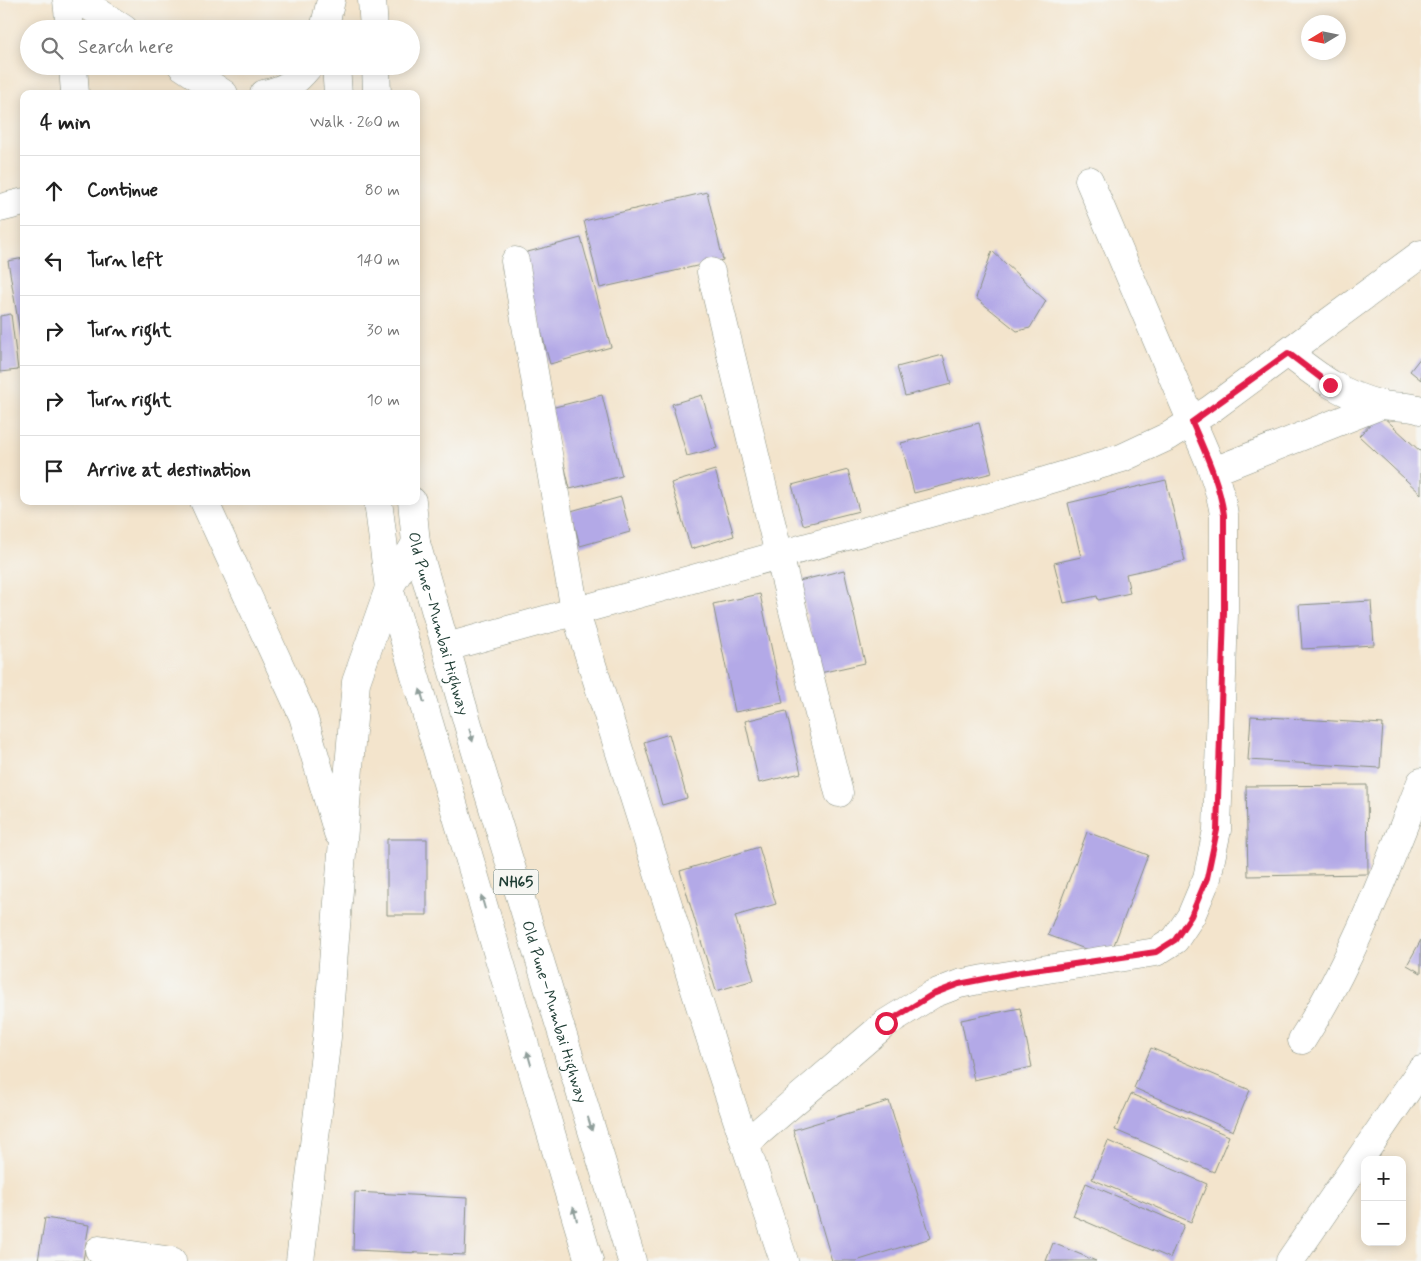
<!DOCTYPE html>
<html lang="en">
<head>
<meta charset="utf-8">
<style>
  :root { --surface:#fff; --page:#f2f2f2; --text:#222; --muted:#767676; --line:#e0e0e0 }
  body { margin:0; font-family:Mynerve,sans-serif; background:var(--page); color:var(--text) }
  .controls { position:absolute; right:15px; bottom:15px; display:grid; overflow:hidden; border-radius:10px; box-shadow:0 2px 12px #0003 }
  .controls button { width:45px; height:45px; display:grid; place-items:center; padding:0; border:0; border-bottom:1px solid var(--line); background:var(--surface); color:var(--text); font:25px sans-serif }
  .compass { position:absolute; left:1301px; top:15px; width:45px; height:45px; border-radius:50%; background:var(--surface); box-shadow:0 2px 12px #0003; rotate:260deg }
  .stop { position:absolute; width:15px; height:15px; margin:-11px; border:4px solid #e11d48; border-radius:50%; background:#fff }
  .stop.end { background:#e11d48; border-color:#fff; box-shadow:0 1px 5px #0008 }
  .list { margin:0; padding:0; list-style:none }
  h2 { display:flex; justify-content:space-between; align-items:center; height:65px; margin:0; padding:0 20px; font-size:21px }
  h2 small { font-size:16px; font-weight:400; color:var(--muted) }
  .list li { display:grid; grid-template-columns:32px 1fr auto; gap:15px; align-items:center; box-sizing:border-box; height:70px; padding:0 20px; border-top:1px solid var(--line) }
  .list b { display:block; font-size:19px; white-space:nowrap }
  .list em { font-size:16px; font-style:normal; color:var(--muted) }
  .icon { flex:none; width:28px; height:28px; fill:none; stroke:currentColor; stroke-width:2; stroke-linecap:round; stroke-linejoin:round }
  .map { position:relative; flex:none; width:1421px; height:1261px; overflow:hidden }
  .search { position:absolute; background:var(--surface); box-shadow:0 2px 12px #0003; left:20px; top:20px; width:400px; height:55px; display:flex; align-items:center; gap:12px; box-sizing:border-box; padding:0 18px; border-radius:28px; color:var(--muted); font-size:19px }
  .panel { position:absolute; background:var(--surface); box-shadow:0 2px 12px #0003; left:20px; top:90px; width:400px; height:415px; border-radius:10px }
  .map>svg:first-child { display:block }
  .building { fill:#b3a9e7 }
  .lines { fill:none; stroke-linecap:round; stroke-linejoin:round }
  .minor-casing { stroke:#899080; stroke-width:29 }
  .major-casing { stroke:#899080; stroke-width:29 }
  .highway-casing { stroke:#899080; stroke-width:29 }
  .minor { stroke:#fff; stroke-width:28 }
  .major { stroke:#fff; stroke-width:28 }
  .highway { stroke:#fff; stroke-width:28 }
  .oneway { fill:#8f9e9a }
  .route { stroke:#e11d48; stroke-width:6 }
  .labels { text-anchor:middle; stroke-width:4.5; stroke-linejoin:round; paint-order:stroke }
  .shield { fill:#f6f6f2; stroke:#60746d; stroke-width:1 }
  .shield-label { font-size:15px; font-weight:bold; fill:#1f3d34 }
  .street-label { font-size:16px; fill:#1f3d34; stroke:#f6f6f2 }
</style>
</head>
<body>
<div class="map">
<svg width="1421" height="1261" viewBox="0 0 1421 1261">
  <rect width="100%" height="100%" fill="#f6f6f2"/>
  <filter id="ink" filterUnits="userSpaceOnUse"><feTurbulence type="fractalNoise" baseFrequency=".02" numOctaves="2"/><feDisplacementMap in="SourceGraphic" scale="10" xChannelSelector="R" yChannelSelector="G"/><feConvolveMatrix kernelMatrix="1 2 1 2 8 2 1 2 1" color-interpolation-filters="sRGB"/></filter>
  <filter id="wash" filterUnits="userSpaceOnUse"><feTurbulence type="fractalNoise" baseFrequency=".0096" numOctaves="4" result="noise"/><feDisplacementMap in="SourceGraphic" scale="20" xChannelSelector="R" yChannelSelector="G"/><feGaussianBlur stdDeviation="1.12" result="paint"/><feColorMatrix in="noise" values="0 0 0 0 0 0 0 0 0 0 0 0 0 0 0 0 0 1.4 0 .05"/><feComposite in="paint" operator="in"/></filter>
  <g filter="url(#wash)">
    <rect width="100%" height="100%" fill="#f3e4cc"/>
    <g id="blocks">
      <!-- building -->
      <path class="building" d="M707,192l16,68 -123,28 -16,-67z
        M581,238l30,109 -61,17 -30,-110z
        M992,251l54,50 -16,27 -13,3 -41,-33z
        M24,258v93h-1l-15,-90z
        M11,314l7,56 -18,2v-56z
        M943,355l8,29 -46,12 -8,-29z
        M1421,357v23l-11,-9z
        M602,395l20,81 -52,13 -19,-81z
        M702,395l15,53 -30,8 -15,-52z
        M1380,414l41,38v42l-62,-58z
        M979,423l13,50 -78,20 -13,-50z
        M715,470l19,66 -43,13 -20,-66z
        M848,470l11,41 -56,14 -11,-40z
        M1166,480l19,81 -59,13 4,19 -32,7 -1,-4 -33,7 -10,-40 27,-6 -13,-54z
        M621,497l9,35 -50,14 -9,-35z
        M844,570l21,93 -45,10 -21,-92z
        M760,594l23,109 -48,9 -22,-108z
        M1371,601l3,44 -72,4 -3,-44z
        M786,711l15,62 -42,10 -14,-62z
        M1251,716l132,8 -3,44 -132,-8z
        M669,734l18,64 -25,7 -18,-63z
        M1367,785l1,89 -120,2 -2,-90z
        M1087,832l61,23 -39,103 -61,-23z
        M387,839h40v76h-40z
        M759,847l17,57 -41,12 19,64 -38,11 -36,-120z
        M1421,940v33l-14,-8z
        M1020,1008l12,59 -58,13 -13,-60z
        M1151,1048l99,42 -17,41 -99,-43z
        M1131,1094l98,42 -15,36 -99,-42z
        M889,1101l42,137 -75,23h-24l-39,-131z
        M1108,1141l99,43 -16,38 -99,-43z
        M1086,1183l98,42 -14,33 -97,-42z
        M355,1192l112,6 -2,57 -112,-5z
        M45,1218l44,7 -6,36h-45z
        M1053,1243l43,18h-50z"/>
    </g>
  </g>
  <g filter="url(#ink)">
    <use href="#blocks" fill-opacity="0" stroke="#899080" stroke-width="1"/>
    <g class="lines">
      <defs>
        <path id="minor" d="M67,0l3,29
          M73,66l2,28
          M0,208l24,-6
          M515,261l60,350 141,445 68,205
          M711,272l68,283 60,238
          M1288,353c31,24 52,41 91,51 14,4 28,1 42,6
          M1214,471l167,-66
          M204,501l99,215 35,117
          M447,647l588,-163 87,-26 47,-22 42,-27 210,-155
          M1302,1040c51,-80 84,-170 119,-258
          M745,1144l141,-121 47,-29 26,-10 25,-5 172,-27 19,-12 16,-24 16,-38 10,-48 7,-217v-98c-6,-43 -28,-81 -44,-121 -31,-72 -61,-143 -91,-214
          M99,1250l73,11
          M300,1261l27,-224 29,-355 33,-94 27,-45
          M1290,1261l131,-191"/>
        <path id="major" d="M80,0l44,29
          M182,66l42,28"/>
        <g id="highway">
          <path d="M372,0l2,29"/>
          <path d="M324,29l7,-29"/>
          <path d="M336,66l2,28"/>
          <path d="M376,66l1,28"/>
          <path d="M264,94c22,-5 31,-11 45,-28"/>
          <path d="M378,501l11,87 200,673"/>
          <path id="s1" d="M412,501l4,42 59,206 157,512"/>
        </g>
      </defs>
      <!-- minor casing -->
      <use href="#minor" class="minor-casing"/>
      <!-- major casing -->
      <use href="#major" class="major-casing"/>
      <!-- highway casing -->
      <use href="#highway" class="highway-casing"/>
      <!-- minor -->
      <use href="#minor" class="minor"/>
      <!-- major -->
      <use href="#major" class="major"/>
      <!-- highway -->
      <use href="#highway" class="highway"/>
    </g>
    <!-- one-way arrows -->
    <defs><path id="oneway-solid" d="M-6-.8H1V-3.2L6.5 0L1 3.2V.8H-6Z" transform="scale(1.25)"/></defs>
    <g class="oneway">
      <use href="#oneway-solid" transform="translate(422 696) rotate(-107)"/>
      <use href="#oneway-solid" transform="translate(471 735) rotate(75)"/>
      <use href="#oneway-solid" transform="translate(483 902) rotate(-106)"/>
      <use href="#oneway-solid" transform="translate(529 1058) rotate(-106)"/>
      <use href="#oneway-solid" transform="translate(590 1124) rotate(73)"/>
      <use href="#oneway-solid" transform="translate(575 1214) rotate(-106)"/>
    </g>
  </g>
  <g class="lines" filter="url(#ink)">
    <!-- route -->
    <path class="route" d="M886,1023l47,-29 26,-10 61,-12 136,-20 19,-12 16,-24 16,-38 10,-48 7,-217v-98c-5,-34 -19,-63 -32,-93l96,-69 42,32"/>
  </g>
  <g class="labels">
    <!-- shield labels -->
    <rect class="shield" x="493.5" y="869.5" width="45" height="25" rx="4"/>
    <g class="shield-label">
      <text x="516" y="887">NH65</text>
    </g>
    <!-- street labels -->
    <g class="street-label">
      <text dy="6" stroke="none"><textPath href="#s1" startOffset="126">Old Pune–Mumbai Highway</textPath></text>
      <text dy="6" stroke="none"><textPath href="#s1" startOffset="531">Old Pune–Mumbai Highway</textPath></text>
    </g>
  </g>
</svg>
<div class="controls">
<button>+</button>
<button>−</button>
</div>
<svg class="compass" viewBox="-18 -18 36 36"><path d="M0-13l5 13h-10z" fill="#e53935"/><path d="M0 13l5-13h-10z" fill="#767676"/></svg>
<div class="stop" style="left:886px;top:1023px"></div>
<div class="stop end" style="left:1330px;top:385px"></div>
<div class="search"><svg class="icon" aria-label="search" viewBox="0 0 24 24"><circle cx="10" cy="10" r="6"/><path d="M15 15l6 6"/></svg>Search here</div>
<section class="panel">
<h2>4 min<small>Walk · 260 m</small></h2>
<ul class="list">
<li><svg class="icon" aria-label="ahead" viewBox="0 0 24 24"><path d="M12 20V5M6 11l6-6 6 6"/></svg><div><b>Continue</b></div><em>80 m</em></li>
<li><svg class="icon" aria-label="left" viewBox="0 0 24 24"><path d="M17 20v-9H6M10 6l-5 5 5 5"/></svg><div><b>Turn left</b></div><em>140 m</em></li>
<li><svg class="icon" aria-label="right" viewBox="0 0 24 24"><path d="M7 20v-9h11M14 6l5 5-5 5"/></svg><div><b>Turn right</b></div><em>30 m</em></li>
<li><svg class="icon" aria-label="right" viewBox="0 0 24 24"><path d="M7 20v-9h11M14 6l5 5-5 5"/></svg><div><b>Turn right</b></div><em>10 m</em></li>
<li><svg class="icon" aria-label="arrive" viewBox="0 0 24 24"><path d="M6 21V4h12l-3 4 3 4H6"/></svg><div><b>Arrive at destination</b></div></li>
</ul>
</section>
</div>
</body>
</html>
